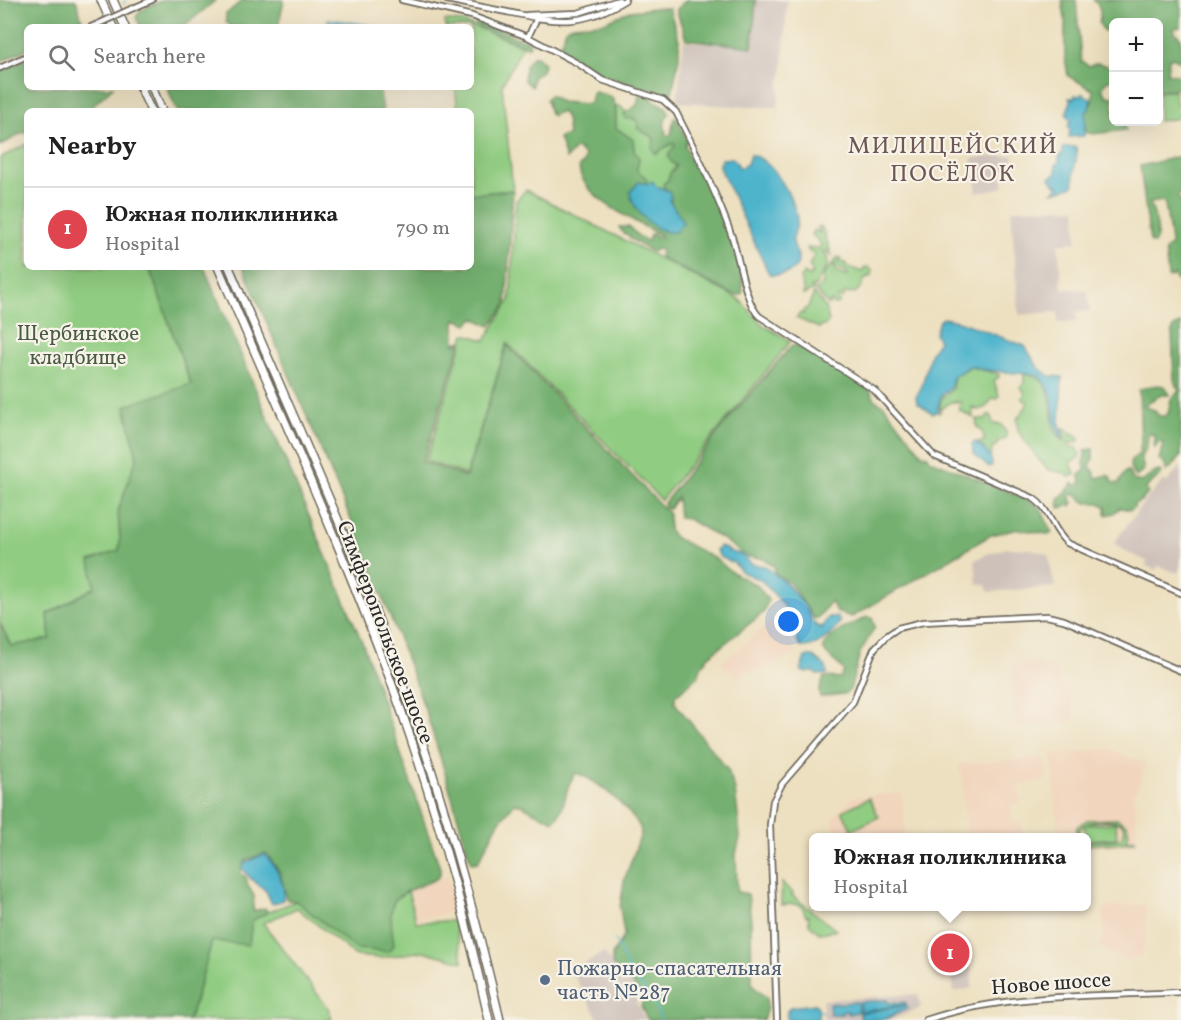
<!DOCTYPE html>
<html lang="en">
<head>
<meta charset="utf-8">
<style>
  :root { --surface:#fff; --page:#f2f2f2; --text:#222; --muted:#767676; --line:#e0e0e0; --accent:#0b8043 }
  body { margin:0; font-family:Vollkorn,serif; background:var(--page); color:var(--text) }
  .controls { position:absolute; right:18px; top:18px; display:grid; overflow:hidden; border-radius:9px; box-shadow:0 6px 24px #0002 }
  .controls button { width:54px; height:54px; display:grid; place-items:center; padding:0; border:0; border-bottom:2px solid var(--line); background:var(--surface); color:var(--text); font:30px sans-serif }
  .you { position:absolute; left:789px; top:622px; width:21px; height:21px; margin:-15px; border:4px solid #fff; border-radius:50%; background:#1a73e8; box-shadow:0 0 0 9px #1a73e833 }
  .badge { display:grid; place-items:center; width:39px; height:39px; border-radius:50%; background:var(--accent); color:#fff; font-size:20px; font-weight:700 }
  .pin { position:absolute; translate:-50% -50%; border:3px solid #fff; box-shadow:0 2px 6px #0006 }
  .popup { position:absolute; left:809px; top:833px; width:282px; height:78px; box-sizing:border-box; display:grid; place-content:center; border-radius:9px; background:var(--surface); filter:drop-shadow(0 2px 4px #0005); font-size:20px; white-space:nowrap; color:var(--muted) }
  .popup b { font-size:22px; color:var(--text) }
  .popup::after { content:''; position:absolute; left:50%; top:100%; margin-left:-12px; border:12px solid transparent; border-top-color:var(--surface) }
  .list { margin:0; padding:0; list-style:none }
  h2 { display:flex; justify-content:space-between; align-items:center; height:78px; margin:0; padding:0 24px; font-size:26px }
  h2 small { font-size:20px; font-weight:400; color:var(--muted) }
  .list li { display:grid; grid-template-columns:39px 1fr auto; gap:18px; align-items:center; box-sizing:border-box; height:84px; padding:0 24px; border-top:2px solid var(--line) }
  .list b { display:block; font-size:22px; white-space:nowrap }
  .list p { margin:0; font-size:20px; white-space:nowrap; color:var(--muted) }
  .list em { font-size:20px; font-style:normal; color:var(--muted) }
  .icon { flex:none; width:33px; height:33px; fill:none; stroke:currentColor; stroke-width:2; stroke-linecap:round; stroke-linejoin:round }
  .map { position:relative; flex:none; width:1181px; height:1020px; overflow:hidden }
  .search { position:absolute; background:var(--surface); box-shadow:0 6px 24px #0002; left:24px; top:24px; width:450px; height:66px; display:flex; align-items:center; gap:15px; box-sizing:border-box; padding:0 21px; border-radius:9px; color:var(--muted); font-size:22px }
  .panel { position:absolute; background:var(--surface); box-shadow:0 6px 24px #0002; left:24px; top:108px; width:450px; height:162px; border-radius:9px }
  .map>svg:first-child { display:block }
  .built { fill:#f1d5bd }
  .industrial { fill:#cec1ba }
  .green { fill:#90cc81; stroke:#5e7c56; stroke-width:1.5 }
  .forest { fill:#74b06f; stroke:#506e4d; stroke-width:1.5 }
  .water { fill:#4eb4cc; stroke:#3c707c; stroke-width:1.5 }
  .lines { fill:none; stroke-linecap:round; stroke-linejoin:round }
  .stream { stroke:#4eb4cc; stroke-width:1.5 }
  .tertiary-casing { stroke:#6f6a5f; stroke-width:8 }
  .motorway-casing { stroke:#6f6a5f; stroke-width:10 }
  .tertiary { stroke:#fff; stroke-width:4.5 }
  .motorway { stroke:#fff; stroke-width:7 }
  .tertiary-bridge-casing { stroke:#6f6a5f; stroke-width:8; stroke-linecap:butt }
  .tertiary-bridge { stroke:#fff; stroke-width:4.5 }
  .service-dot { fill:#5c6f8a; stroke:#f7f3e8; stroke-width:2 }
  .labels { text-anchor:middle; stroke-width:4.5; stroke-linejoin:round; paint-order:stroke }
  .park-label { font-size:21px; fill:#495b45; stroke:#f7f3e8 }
  .street-label { font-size:21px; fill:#2b2b2b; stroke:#f7f3e8 }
  .service-label { font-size:21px; fill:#4e5e75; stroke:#f7f3e8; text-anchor:start }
  .quarter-label { font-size:24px; letter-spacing:1.5px; fill:#6e5855; stroke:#f7f3e8 }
</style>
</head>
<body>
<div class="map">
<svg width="1181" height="1020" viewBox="0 0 1181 1020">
  <rect width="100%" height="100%" fill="#f7f3e8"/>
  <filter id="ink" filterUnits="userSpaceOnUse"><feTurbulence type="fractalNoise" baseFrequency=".0167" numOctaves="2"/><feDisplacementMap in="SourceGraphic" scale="12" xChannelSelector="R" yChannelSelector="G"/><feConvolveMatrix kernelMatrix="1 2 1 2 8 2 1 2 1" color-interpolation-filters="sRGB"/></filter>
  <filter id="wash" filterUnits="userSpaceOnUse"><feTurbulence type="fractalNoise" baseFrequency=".008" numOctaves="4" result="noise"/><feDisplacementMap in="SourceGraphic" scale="24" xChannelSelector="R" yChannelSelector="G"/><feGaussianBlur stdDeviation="1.35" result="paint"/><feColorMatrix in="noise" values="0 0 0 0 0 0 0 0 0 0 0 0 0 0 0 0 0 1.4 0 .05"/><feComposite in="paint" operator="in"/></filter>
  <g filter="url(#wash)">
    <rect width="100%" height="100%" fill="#ede0c0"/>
    <!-- built -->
    <path class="built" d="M775,618l14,17 7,19 -53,20 -5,5 -17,-16z
      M1039,663l19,8 1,14 13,6 2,31 -58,5 -4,-62z
      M1111,749l36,15 -13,32 4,49 -51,3 -1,-10 -28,-1 -6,-84z
      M1045,758l2,23 -27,3 1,19 -10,1 1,18h10l1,15h-57l-4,-62 -3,-3 -1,-8z
      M902,793l4,44h-71l-2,-19 20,-21z
      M447,876l10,31 -3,5 -37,8 -8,-28z
      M1145,904l2,34h-2v8l-6,12 -17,1 -24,-12 6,-12 -2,-28z
      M966,937l2,31 -18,1 1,11h-13l-4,-4 -2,-36z"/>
    <!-- industrial -->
    <path class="industrial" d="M756,0h31l-4,66 -1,11 -2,1 -2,29h-28l-73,-5 7,-61 68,6z
      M1014,155l-2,14 -10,1 2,17 -27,6 -5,-35z
      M1076,208l1,34 -19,2 4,45 25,1 3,21 -14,1 1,10 -19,1v-11l-39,3 -8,-106z
      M1181,466v98l-3,9 -20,-7 -2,4 -10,-4 1,-5 -19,-8 -14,-10 30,-41 19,-21 4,1z
      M1007,548l24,1 17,5 7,33 -67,5 -2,-7 -9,-1 -2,-24 12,-6z
      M604,952l19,30 5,-2 12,19 -4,3 10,18h-47l-28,-49z
      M970,968l2,2v18l-19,4 -1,-23z
      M918,994l3,11 -2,4 -28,11h-67l-2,-20z"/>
    <!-- green -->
    <path class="green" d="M445,21l18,1 60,24 -21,39 11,105 -42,4v-83h-13l-3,-24h16v-60h-25z
      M1174,90l5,28 -20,3v-29z
      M616,105l5,2 4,4 -1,3 14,8 5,9 11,7 3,16 5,-5 11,-6 2,2c-2,18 7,25 -11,39l1,5 -17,-5c-2,-7 -10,-9 -12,-16l3,-7 -5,-11 -1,-10 -17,-12z
      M27,144v123h122l42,118 -65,22 11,50 -19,54 2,30 -1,9 -24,37 -47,27 2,25 -39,7 -11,-23v-465z
      M526,190l213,109 24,26 26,15 1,2 -129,158 -154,-157 -41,132 -40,-14 39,-127 20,6 25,-40 6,-99z
      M818,227h4l10,29 -6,-5h-4l1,3 4,2 1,8 -13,23h-4l3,3 -11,5v-7l-3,-10 4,-5 5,3 4,-3 -4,-8 6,-11 -5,-1 -3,-5h12l2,-3 -2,-4 -7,-6 2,-5 6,3z
      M838,257l3,1 -3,4 8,1v3l16,6 2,-4 4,-1 4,4v6l-4,-1 -1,3 -2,-1 -3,8 -7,7 -4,-1 -1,2 -5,-1 -2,5 -5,-1 1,7 -6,1 -1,-4 -4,4 -12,-14 7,-7c-2,-9 4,-14 10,-20l3,7 8,5 4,-1 -1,-3 -11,-5 -3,-4z
      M814,293c8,8 14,18 15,29l-5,4h-3l-2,2 -23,-10 4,-5 4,1 -1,-3 5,-4z
      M970,367l29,7v3l-5,4 5,15 -2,3 -4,-1 -8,10 -8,2 -5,-3 1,11 -14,-8 2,-8h-10l-10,7 -2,5 2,-15 11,-10 2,-13z
      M1024,374c4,1 11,2 14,4 22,13 5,55 27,63l-3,-13 17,9 -1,5 -9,1v3l8,2 3,5 -1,5 -8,4 4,13 -6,2 -5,-4 -15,-3 -10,-10 -21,-29 -1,-12 9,-12 2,-5 -6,-3 3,-6 -4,-6 3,-4z
      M988,415h3l2,9h8l5,8v7l-8,2 -1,4 -4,2 -3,11 -9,-13 -4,-3 8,-1 -3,-10 -5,-4 -1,-8h10z
      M869,798l10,19 -27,13 -10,-19z
      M1117,819l10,6 2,8 -3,7 9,-1v3l-48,3v-3l34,-3 4,-9 -3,-6c-10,-5 -36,-4 -43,6l1,7h-4l1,-10 10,-7z
      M1116,823l1,15 -30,2 -3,-15z
      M782,883l11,10 -1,2 44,35 -2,1 -15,2 -10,-9v-8h-3l-4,-10 -7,-2 -14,1z
      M408,891l8,31 38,-1 9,41 -40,-11 -42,7 -25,-2 -59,-48 -34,15 66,86 3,11h-144l4,-9 20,-70 56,-29 28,-11 60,48 38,-4c-3,-23 -12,-42 14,-54z"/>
    <!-- forest -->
    <path class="forest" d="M0,0h76l6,20 -11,7h-44v22l-27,13z
      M163,0h53l-33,27h-42l-5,-10 4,-6z
      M243,0h41l-6,27h-46l-6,-5v-8z
      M686,0h70l-4,47 -66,-8 -10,-30z
      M1062,0h14l5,61 8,5 9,-3 15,4v12l-6,2 -5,8 5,7 6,1 1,25h11l1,8 -34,4 -7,-2v-22c8,-5 8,-11 8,-20l-25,-14 -3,-19v-39z
      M1093,0h88v27l-7,1 1,4 6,6v24l-8,-5 -4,2 -2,14 14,3v12l-22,3 -1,-69h-44l-1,10 -9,-1 -5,-8c2,-10 2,-17 -6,-23z
      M654,8h15l10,32v18l-7,35 -4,1 -64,-18 -41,-25 -2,-7 3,-10 3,-7 5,-2 30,-2 28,-12z
      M476,22h6l38,17 7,1 3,5 -3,2 -51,-22z
      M533,56h4l7,8 -2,7 -9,6 -1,10 -8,-7 1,-14z
      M27,59v28h86l-26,24h-60v22h-5l-22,13v-74z
      M167,87h212l4,24h-206z
      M595,92c5,2 10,2 14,4 9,4 6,24 7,32l17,12 1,10 5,8 -2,12 9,8 2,6 -9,-2 -9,10 10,21 12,11 29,-6c-6,-9 -12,-15 -12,-27l-4,-2 -2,-5 5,-4 2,-7 7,-7 -5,-3 -4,-7 7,-11 -2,-2 -11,6 -5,5 -3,-1 -2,-6 2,-9 -17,-10 1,-6 -5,-4 -7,1 -2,-5 13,-9 2,-10 9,2 19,11 2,6c-4,3 -6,13 -3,17l-1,3 3,2 3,-1 3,-17h3l10,22 -2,6c6,10 2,18 14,22 11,23 50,106 43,127h-9l-70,-36 -3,-2 1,-7 -3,-1 -6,3 -23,-14v-3l-6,-2 -4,-6h10l9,9 9,5 2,-1v-4l2,-2 9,4 1,-2c-24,-15 -81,-38 -82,-70l5,-3 1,-7 -7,-7h-3l-9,10 -7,-21 9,-3 -2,-17 -4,-6h-3l-6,4 -3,-2 -4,-15 4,-4 11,7 25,2 4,-1 2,-10z
      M1181,156v35l-3,7 3,3v81l-5,-2 -1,-5 -6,3 -1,-2 -3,-26 6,-5v-3l-6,-38 -2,-3 -13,2c4,13 12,28 4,41l-4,-2 -10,-76z
      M513,190l-7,115 -16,21 -16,-8 -6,6 -13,-5v25l6,-3 -38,121 43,15 41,-132 162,169v16l5,7 42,22 14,12 28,15 10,14 -4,12 -56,45 -7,10 -2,8 -24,21v7l53,67 7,20 4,35 1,13 -4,16 1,38 11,2 3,28 1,61 3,5 12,10v10l-4,12h-115l-7,-14 2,-6c-5,-7 -9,-17 -16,-22 -6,-5 -10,-8 -15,-14v-9l12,-20 -4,-28 4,-26 17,-47 -1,-7c-13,-20 -42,-47 -64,-54 -13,14 -8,36 -23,48 -7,-5 -13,-6 -19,-9 -7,-4 -11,-7 -19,-9l-16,19 -21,40 -7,1c-17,-57 -32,-117 -53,-173 -52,-143 -116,-283 -175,-423h228v-73z
      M149,267h55l159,377 77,224v7l-4,4c-46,20 -49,14 -42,66l-6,7 -32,-3 -60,-48 -9,-1 -7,-27 -14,-20 -20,7 -6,13 6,4 2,9 6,10 -1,15 12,-3 3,4 -16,9 -3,24 -37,-4 -20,70 -4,9h-188v-397l11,23 39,-7 -2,-25 47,-27 -5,-26 29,-11 1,-10 -2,-29 19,-54 -12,-51 66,-22z
      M1181,323v133l-9,11 -6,4 -1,-7 -6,-4 4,-17 -4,-1 -4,6 -1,-3 1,-8 -4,-4 -3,3 -1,11 -6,10 3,13 -8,7c-5,-4 -7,-11 -5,-17l8,-6 2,-11 -2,-53c5,-3 18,-6 24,-4 3,1 4,6 6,9h-8l-16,9 1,3 8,3 5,6h6l3,-2 3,-15 8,-8 -5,-12 -2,-48 2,-4z
      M792,345l6,1 72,44 6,11 8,4 38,49 5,1 4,5 95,39 14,8 12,26 -5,1 -29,-5 -27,6 -139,82 -16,-5 -5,-11 -12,16 -5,2 -23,-35 -16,-11 -1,-7 -13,-8 -14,-1 -23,-17 -36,-21 -9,-1 -2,-21 -8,12 -3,-1 -2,-5 59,-77z
      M1093,449v9l-3,9 4,4 2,7 12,-3 4,4v3l6,2 7,-12 3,-1 5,9 9,2 13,-10 6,-1 -1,4 -14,13 2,5c-4,6 -8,9 -14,11v3l-3,3 -11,-2 -6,5 -8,2v-8l-6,-4h-14l-12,-9 -4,2 3,7 -3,3 -3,-2 -2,3 -6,1c-3,-13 9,-14 13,-25l6,3 3,-5 -2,-6 7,-6 -2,-3 1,-16z
      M867,617l5,1 3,9 -15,26 -10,37 -5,4 -25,3 -1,-6 5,-14 16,1 4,-7c-6,-10 -15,-10 -21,-23 6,-16 30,-23 44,-31z"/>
    <!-- water -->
    <path class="water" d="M328,19l43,6 1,2h-45z
      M1082,93l9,6 -2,11 -3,2 -2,24 -15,1 1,-7 -2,-3 3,-8 -5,-5 5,-13 -2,-3h5l1,-3 6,1z
      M1066,147h10c3,13 -5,24 -2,37l-3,3 -18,5 6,-6 -5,-2 -4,-6 6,-5v-9l3,-1v-7l4,-3v-5z
      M750,155c20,0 49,49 47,68 0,6 -4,11 -4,18 0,6 5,11 5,17 1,15 -17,18 -28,17l-3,-5 -48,-104 3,-7 11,-1 7,10 7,-4z
      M652,181l4,5 13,5 2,6 -2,3c5,9 11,14 14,23l-8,9c-20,2 -42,-21 -45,-40l9,-10 9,2z
      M944,318l17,4 64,24 13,21 11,9 13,1 -2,47 3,17c-11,-15 -8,-29 -12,-46 -2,-7 -9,-14 -13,-20l-53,-5 -15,-4 -16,10 -4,12 -9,8 -4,16 -5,1 -15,-11 -1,-5 6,-11 9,-34 8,-11 -4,-8 4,-12z
      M974,442c9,4 19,15 18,24l-4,1 -15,-14 -1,-9z
      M720,546l11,6 9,2 12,10 13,2 23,19 18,23 7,15 8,5 8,-11h8l3,5c-8,13 -23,26 -39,25l-4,-7 1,-11 -15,-25 -10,-11 -12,-13 -19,-8 -8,-9 -14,-6 -4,-7z
      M809,656h4l13,11 1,7 -10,1 -3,-3h-11l-2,-2 4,-13z
      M264,854c11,11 23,30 19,46l-11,4 -6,-13 -15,-12 -9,-11 3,-5z
      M887,1000l1,3 17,-1 1,2 -46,8v-10z
      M858,1002v10l-10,2v-3l-6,1v2h-12l-1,-10z
      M815,1004l3,3v13h-31v-9l3,-4z
      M907,1005l1,3 -23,11 -24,1 -1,-7z"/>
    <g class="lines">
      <!-- stream -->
      <path class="stream" d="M124,4l1,-4
        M615,940l13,28 21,28 13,24
        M819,1011l4,1"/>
    </g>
  </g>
  <g filter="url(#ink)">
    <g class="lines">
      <defs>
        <path id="tertiary" d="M402,0l70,16 56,21 49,26 25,17 61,20 13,12c20,39 40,80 55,122 8,21 13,67 28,82l115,74 60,66 99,42c17,11 19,32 34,45l114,50
          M447,0c20,4 40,8 60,12 48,10 74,16 118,-12
          M131,9l21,-9
          M527,15l51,-2 41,-13
          M91,27l7,-3
          M528,37l9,-19
          M0,68l27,-12
          M777,1020l-7,-195 3,-24 9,-17 71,-82 21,-53 11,-12 13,-9 25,-6 124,-6 17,4 117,51
          M926,1020c82,-28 169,-23 255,-28"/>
        <path id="motorway" d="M101,0l12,27
          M113,0l12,27
          M140,87l11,24
          M152,87l10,24
          M218,267c62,145 129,290 182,440 36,102 65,207 89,313
          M229,267c55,129 114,257 163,388 44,120 79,241 108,365"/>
      </defs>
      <!-- tertiary casing -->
      <use href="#tertiary" class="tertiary-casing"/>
      <!-- motorway casing -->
      <use href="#motorway" class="motorway-casing"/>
      <!-- tertiary -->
      <use href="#tertiary" class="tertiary"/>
      <!-- motorway -->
      <use href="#motorway" class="motorway"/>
      <defs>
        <path id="tertiary-bridge" d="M98,24l33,-15"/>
      </defs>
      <!-- tertiary-bridge casing -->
      <use href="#tertiary-bridge" class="tertiary-bridge-casing"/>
      <!-- tertiary-bridge -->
      <use href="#tertiary-bridge" class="tertiary-bridge"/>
    </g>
  </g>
  <!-- markers -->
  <circle class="service-dot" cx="545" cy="980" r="6"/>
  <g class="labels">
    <!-- park labels -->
    <g class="park-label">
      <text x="78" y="340">Щербинское<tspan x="78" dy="24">кладбище</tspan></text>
    </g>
    <!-- street labels -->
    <g class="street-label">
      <text transform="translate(386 632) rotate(69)" y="7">Симферопольское шоссе</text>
      <text transform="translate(1051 983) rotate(-4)" y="7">Новое шоссе</text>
    </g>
    <!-- service labels -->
    <g class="service-label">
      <text x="557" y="975">Пожарно-спасательная<tspan x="557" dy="24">часть №287</tspan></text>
    </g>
    <!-- quarter labels -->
    <g class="quarter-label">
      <text x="953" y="153">МИЛИЦЕЙСКИЙ<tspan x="953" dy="28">ПОСЁЛОК</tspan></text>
    </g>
  </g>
</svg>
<div class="controls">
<button>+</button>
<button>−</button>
</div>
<div class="you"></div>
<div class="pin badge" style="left:950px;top:953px;background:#e0444e">1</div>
<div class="popup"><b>Южная поликлиника</b>Hospital</div>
<div class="search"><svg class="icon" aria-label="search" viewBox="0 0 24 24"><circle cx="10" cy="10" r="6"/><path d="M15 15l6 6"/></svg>Search here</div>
<section class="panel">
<h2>Nearby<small></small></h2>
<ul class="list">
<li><span class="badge" style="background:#e0444e">1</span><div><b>Южная поликлиника</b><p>Hospital</p></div><em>790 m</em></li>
</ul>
</section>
</div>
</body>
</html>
